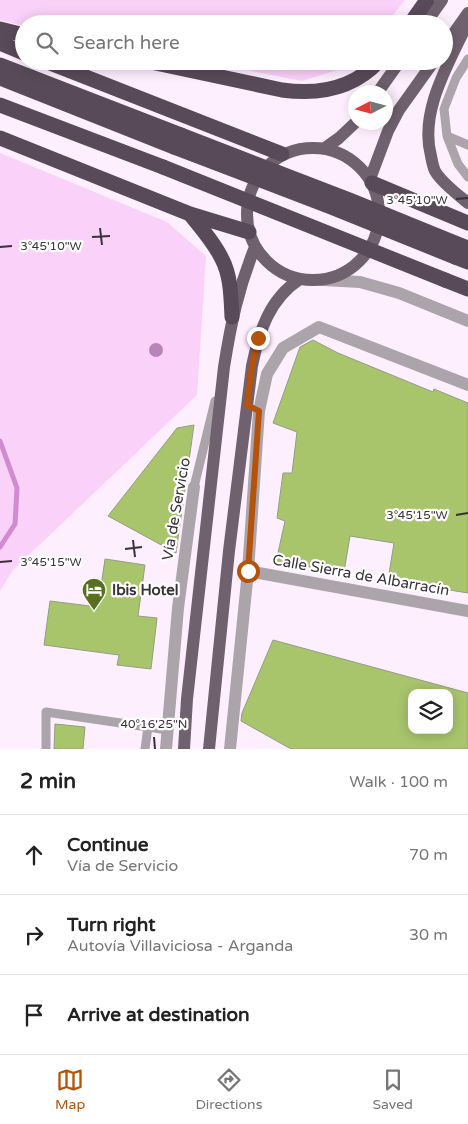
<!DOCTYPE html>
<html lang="en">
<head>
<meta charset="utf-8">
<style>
  :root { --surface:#fff; --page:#f6f6f6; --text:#222; --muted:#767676; --line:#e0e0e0; --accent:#b45309 }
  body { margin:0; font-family:"Varela Round",sans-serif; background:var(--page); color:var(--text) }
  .controls { position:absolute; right:15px; bottom:15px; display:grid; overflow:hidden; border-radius:10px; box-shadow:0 2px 12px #0003 }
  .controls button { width:45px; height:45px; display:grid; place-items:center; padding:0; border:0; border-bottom:1px solid var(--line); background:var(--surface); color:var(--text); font:25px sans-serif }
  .compass { position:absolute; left:348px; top:85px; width:45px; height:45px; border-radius:50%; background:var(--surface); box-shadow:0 2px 12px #0003; rotate:264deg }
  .stop { position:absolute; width:15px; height:15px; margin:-11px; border:4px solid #b45309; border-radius:50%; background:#fff }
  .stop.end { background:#b45309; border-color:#fff; box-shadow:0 1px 5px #0008 }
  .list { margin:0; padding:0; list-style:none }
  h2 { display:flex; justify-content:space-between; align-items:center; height:65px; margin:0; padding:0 20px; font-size:21px }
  h2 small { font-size:16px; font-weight:400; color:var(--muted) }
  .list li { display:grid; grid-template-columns:32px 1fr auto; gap:15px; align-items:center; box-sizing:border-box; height:80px; padding:0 20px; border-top:1px solid var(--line) }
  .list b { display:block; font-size:19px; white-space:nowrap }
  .list p { margin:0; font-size:16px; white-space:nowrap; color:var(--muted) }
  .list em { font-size:16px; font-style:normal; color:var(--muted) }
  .icon { flex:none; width:28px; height:28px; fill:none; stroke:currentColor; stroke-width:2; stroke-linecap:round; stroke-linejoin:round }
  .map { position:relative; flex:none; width:468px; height:749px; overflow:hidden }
  .search { position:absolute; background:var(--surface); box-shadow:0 2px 12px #0003; left:15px; right:15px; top:15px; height:55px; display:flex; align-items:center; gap:12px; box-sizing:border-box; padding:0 18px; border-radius:28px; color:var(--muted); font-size:19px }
  .sheet { height:305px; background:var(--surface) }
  nav { display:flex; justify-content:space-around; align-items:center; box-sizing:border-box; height:70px; border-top:1px solid var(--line); background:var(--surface); font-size:14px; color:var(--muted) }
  nav a { display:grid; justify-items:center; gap:2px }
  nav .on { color:var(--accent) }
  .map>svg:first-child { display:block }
  .green { fill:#fad1f8 }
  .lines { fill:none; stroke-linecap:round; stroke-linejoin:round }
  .stream { stroke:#d08ccf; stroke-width:5 }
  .building { fill:#a8c56c; stroke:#949c87; fill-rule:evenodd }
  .service { stroke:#aba4ab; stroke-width:9 }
  .minor { stroke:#aba4ab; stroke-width:12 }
  .primary { stroke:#6f616e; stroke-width:12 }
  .motorway { stroke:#594a59; stroke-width:15 }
  .motorway-bridge { stroke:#594a59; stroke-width:15 }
  .tree { fill:#b885b9 }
  .route { stroke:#b45309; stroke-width:6 }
  .ticks { fill:none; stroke:#383138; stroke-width:2 }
  .labels { text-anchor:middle; stroke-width:4.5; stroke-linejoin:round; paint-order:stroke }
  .street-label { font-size:15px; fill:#383138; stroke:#fff }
  .poi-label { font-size:15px; font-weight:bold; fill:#383138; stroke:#fff; text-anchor:start }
  .ticks-label { font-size:12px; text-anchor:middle; fill:#383138; stroke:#fff; stroke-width:4.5; stroke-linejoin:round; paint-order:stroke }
</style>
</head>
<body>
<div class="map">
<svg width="468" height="749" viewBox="0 0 468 749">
  <rect width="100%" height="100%" fill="#feeffe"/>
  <!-- green -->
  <path class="green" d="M0,0h405l-19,24h-362v2l-24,-6z
    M202,61h154l-3,4 -51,16z
    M0,153l167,69 39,34 -9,139 -184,175 -13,21z"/>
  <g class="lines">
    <!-- stream -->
    <path class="stream" d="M0,441l17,47 -2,36 -15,23"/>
  </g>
  <!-- building -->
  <path class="building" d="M313,340l25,13 95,39 1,-3 34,14v190l-80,-13 6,-37 -44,-7 -6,36 -68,-10 9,-41 -8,-3 6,-45h9l5,-41 -24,-9 27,-76z
    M194,425l-18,128 -68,-37 69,-88z
    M105,559l40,6 -7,51 19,2 -6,51 -34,-4 2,-10 -75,-10 6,-44 48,6z
    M273,640l195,53v56h-177l-50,-28 1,-8zM412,693h37v37h-37z
    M55,724l30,3 -2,22h-29z"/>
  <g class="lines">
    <!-- service -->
    <path class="service" d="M468,59l-12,19 -12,31 3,27 11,28 10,13
      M447,136l21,9
      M194,487l21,-86
      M46,749v-37l122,18
      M145,749l3,-22"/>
    <!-- minor -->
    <path class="minor" d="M323,280l37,2 39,11 69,28
      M248,571l220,40
      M166,749l12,-141 16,-121
      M230,749l18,-178 11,-160 8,-37 16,-26 36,-21 149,58"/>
    <!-- primary -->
    <path class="primary" d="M468,22c-19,41 -49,89 -37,134 1,5 2,11 4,15 6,11 23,24 33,32
      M425,24l17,-24
      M444,47l24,-34
      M378,92l22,-31
      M247 214a66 66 0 1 1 132 0a66 66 0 1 1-132 0Z
      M325,148l14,-10 17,-16
      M370,179l18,-48 11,-21 35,-49
      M184,749l3,-50 37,-332c7,-44 14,-78 31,-120
      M209,749l20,-198 23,-185c7,-34 17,-67 48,-87"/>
    <!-- motorway -->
    <path class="motorway" d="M410,24l17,-24
      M0,29l24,6
      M0,43l24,10
      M45,61l237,93
      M146,61l136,29c36,5 71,-1 97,-29
      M0,65l181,70
      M0,78l174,69
      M0,105l163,62
      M0,138l190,76 59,18
      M372,183l96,40
      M190,214c11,14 24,28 32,45 9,17 9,39 10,58
      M455,243l13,5
      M455,257l13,5
      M445,280l23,9"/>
    <!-- motorway-bridge -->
    <path class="motorway-bridge" d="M181,135l171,66 103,42
      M174,147l157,60 124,50
      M163,167l282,113"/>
  </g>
  <!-- trees -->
  <circle class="tree" cx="156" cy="350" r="7"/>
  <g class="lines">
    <!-- route -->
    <path class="route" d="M248,571l11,-160 -12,-6 5,-39 6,-28"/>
  </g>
  <!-- ticks -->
  <path class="ticks" d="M456,199l12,-1M100,228l2,17M92,237l18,-1M0,247l12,-1M456,515l12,-2M133,540l2,17M125,549l17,-2M0,562l12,-1M154,737l1,12"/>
  <!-- icons -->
  <defs>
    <symbol id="hotel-pin" viewBox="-11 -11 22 30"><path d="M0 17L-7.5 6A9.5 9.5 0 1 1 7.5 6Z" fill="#5a7021" stroke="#fff"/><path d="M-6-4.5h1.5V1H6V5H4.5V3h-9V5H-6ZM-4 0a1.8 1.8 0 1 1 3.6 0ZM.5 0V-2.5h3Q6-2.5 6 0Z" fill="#fff"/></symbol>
  </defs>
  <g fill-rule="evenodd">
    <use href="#hotel-pin" x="80" y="576" width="28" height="38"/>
  </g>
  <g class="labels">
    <!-- street labels -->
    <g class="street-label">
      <text transform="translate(176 509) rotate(-80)" y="5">Vía de Servicio</text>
      <text transform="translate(361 575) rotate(10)" y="5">Calle Sierra de Albarracín</text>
    </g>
    <!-- poi labels -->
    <g class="poi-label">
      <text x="112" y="595">Ibis Hotel</text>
    </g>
  </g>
  <g class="ticks-label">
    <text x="417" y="204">3°45'10"W</text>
    <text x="51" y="250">3°45'10"W</text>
    <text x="417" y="519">3°45'15"W</text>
    <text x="51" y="566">3°45'15"W</text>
    <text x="154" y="728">40°16'25"N</text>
  </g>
</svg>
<div class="controls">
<button><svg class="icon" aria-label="layers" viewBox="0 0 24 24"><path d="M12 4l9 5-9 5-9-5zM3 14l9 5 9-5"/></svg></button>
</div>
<svg class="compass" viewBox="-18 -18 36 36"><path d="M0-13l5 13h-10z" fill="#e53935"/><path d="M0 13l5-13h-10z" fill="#767676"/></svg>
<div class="stop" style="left:248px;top:571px"></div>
<div class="stop end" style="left:258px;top:338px"></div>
<div class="search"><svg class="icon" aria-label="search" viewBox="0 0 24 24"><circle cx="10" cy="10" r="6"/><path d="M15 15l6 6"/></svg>Search here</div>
</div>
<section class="sheet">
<h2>2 min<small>Walk · 100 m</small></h2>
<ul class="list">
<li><svg class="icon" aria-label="ahead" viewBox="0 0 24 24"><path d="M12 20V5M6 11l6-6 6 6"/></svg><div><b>Continue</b><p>Vía de Servicio</p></div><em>70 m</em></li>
<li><svg class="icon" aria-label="right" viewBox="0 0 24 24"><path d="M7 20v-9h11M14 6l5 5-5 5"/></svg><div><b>Turn right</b><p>Autovía Villaviciosa - Arganda</p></div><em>30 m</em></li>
<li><svg class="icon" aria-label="arrive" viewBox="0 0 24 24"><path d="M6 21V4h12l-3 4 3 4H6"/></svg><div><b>Arrive at destination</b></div></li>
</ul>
</section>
<nav>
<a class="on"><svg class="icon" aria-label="map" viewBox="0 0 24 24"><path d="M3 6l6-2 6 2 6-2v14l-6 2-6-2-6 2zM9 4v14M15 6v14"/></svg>Map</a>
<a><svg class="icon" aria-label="directions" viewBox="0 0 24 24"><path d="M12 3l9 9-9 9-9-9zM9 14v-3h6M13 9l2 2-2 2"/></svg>Directions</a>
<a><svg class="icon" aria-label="saved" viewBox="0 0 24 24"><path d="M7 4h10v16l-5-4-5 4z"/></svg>Saved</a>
</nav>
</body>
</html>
